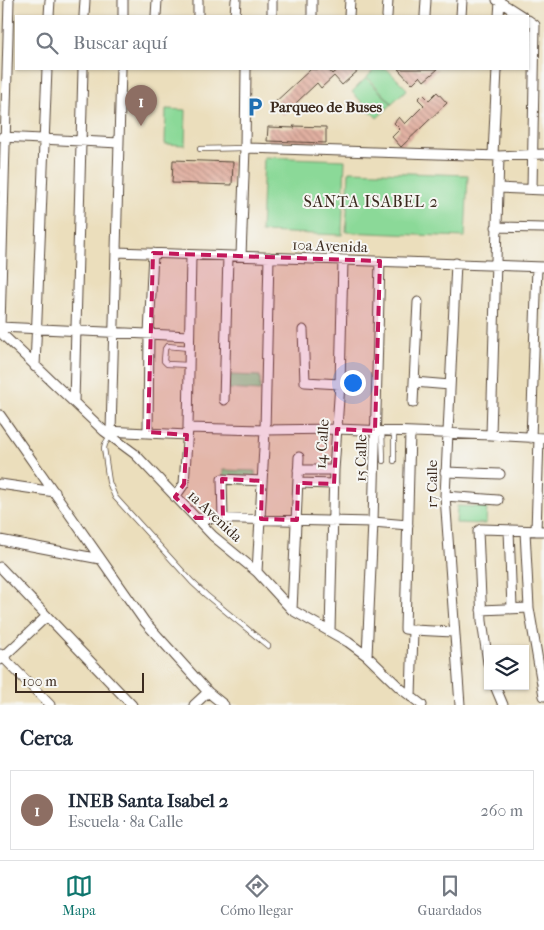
<!DOCTYPE html>
<html lang="es">
<head>
<meta charset="utf-8">
<style>
  :root { --surface:#fff; --page:#f6f6f7; --text:#1f2937; --muted:#747a83; --line:#e0e1e3; --accent:#0f766e }
  body { margin:0; font-family:"IM FELL French Canon",serif; background:var(--page); color:var(--text) }
  .controls { position:absolute; right:15px; bottom:15px; display:grid; overflow:hidden; border-radius:0px; box-shadow:0 1px 4px #0004 }
  .controls button { width:45px; height:45px; display:grid; place-items:center; padding:0; border:0; border-bottom:1px solid var(--line); background:var(--surface); color:var(--text); font:25px sans-serif }
  .scale { position:absolute; left:15px; bottom:12px; width:129px; box-sizing:border-box; padding-left:5px; border:2px solid #3b2a1e; border-top:0; font-size:14px; line-height:18px; white-space:nowrap; color:#3b2a1e; -webkit-text-stroke:4px #f6f6f2; paint-order:stroke }
  .you { position:absolute; left:352px; top:382px; width:18px; height:18px; margin:-12px; border:4px solid #fff; border-radius:50%; background:#1a73e8; box-shadow:0 0 0 8px #1a73e833 }
  .badge { display:grid; place-items:center; width:32px; height:32px; border-radius:50%; background:var(--accent); color:#fff; font-size:16px; font-weight:700 }
  .pin { position:absolute; translate:-50% -41px; filter:drop-shadow(0 1px 2px #0008) }
  .pin::after { content:''; position:absolute; top:26px; width:18px; height:15px; background:inherit; clip-path:polygon(0 0,100% 0,50% 100%) }
  .list { margin:0; padding:0; list-style:none }
  h2 { display:flex; justify-content:space-between; align-items:center; height:65px; margin:0; padding:0 20px; font-size:21px }
  h2 small { font-size:16px; font-weight:400; color:var(--muted) }
  .list li { display:grid; grid-template-columns:32px 1fr auto; gap:15px; align-items:center; box-sizing:border-box; height:80px; margin:0 10px 10px; padding:0 10px; border:1px solid var(--line); border-radius:0px }
  .list b { display:block; font-size:19px; white-space:nowrap }
  .list p { margin:0; font-size:16px; white-space:nowrap; color:var(--muted) }
  .list em { font-size:16px; font-style:normal; color:var(--muted) }
  .icon { flex:none; width:28px; height:28px; fill:none; stroke:currentColor; stroke-width:2; stroke-linecap:round; stroke-linejoin:round }
  .map { position:relative; flex:none; width:544px; height:705px; overflow:hidden }
  .search { position:absolute; background:var(--surface); box-shadow:0 1px 4px #0004; left:15px; right:15px; top:15px; height:55px; display:flex; align-items:center; gap:12px; box-sizing:border-box; padding:0 18px; border-radius:0px; color:var(--muted); font-size:19px }
  .sheet { height:155px; background:var(--surface) }
  nav { display:flex; justify-content:space-around; align-items:center; box-sizing:border-box; height:70px; border-top:1px solid var(--line); background:var(--surface); font-size:14px; color:var(--muted) }
  nav a { display:grid; justify-items:center; gap:2px }
  nav .on { color:var(--accent) }
  .map>svg:first-child { display:block }
  .park { fill:#8bd998; stroke:#63825b }
  .building { fill:url(#building-back-hatch) }
  .lines { fill:none; stroke-linecap:round; stroke-linejoin:round }
  .service-casing { stroke:#554536; stroke-width:6 }
  .minor-casing { stroke:#554536; stroke-width:11 }
  .service { stroke:#fff; stroke-width:4.5 }
  .minor { stroke:#fff; stroke-width:9 }
  .marked { fill:#c2185b; fill-opacity:0.2; stroke:#c2185b; stroke-width:4; stroke-dasharray:10 6; stroke-linejoin:round }
  .labels { text-anchor:middle; stroke-width:4; stroke-linejoin:round; paint-order:stroke }
  .poi-label { font-size:15px; font-weight:bold; fill:#3b2a1e; stroke:#f6f6f2; text-anchor:start }
  .street-label { font-size:15px; fill:#3b2a1e; stroke:#f6f6f2 }
  .neighbourhood-label { font-size:16px; letter-spacing:1px; fill:#3b2a1e; stroke:#f6f6f2 }
</style>
</head>
<body>
<div class="map">
<svg width="544" height="705" viewBox="0 0 544 705">
  <defs>
    <pattern id="building-back-hatch" width="6" height="6" patternUnits="userSpaceOnUse" patternTransform="scale(1.25)"><rect width="6" height="6" fill="#e1b0a1"/><path d="M-1 5l2 2M0 0l6 6M5-1l2 2" fill="none" stroke="#b88f83"/></pattern>
  </defs>
  <rect width="100%" height="100%" fill="#f6f6f2"/>
  <filter id="ink" filterUnits="userSpaceOnUse"><feTurbulence type="fractalNoise" baseFrequency=".02" numOctaves="2"/><feDisplacementMap in="SourceGraphic" scale="10" xChannelSelector="R" yChannelSelector="G"/><feConvolveMatrix kernelMatrix="1 2 1 2 8 2 1 2 1" color-interpolation-filters="sRGB"/></filter>
  <filter id="wash" filterUnits="userSpaceOnUse"><feTurbulence type="fractalNoise" baseFrequency=".0096" numOctaves="4" result="noise"/><feDisplacementMap in="SourceGraphic" scale="20" xChannelSelector="R" yChannelSelector="G"/><feGaussianBlur stdDeviation="1.12" result="paint"/><feColorMatrix in="noise" values="0 0 0 0 0 0 0 0 0 0 0 0 0 0 0 0 0 1.4 0 .05"/><feComposite in="paint" operator="in"/></filter>
  <g filter="url(#wash)">
    <rect width="100%" height="100%" fill="#ebdebc"/>
    <!-- park -->
    <path class="park" d="M375,69h12l20,20 -15,14 -25,-26z
      M366,78l26,26 -15,14 -25,-26z
      M166,109l20,1 -1,35 -20,-1z
      M264,157l81,3 -3,75 -81,-3z
      M349,171l119,4 -3,62 -119,-5z
      M228,375l32,1v15l-32,-2z
      M223,470l32,1v13l-32,-1z
      M457,506l30,1 -1,17 -30,-1z"/>
    <g id="blocks">
      <!-- building -->
      <path class="building" d="M311,69h17l4,5 6,-5h22l-18,16 -8,-9 -13,12 -4,-5 -21,20 4,4 -6,5 -4,-4 -7,7 -10,-11z
        M398,69h40l-14,12 -4,-5 -8,8z
        M437,92l10,11 -46,44 -9,-10 8,-8 -6,-6 5,-6 6,7 19,-19 -6,-6 5,-5 6,6z
        M293,126l33,1v16l-59,-2 1,-14 27,1z
        M173,160l60,2 -1,23 -60,-2z"/>
    </g>
  </g>
  <g filter="url(#ink)">
    <use href="#blocks" fill-opacity="0" stroke="#554536" stroke-width="1"/>
    <g class="lines">
      <defs>
        <path id="service" d="M200,149l45,-1
          M189,365l-22,-1 -3,-3 1,-12 2,-3 22,2
          M382,431l1,30
          M394,432v29
          M110,436l-5,8 -1,4 5,34 6,15 77,85 14,13 62,51"/>
        <path id="minor" d="M497,0l25,16
          M49,16l1,-16
          M84,16l1,-16
          M123,16v-16
          M156,16l1,-16
          M198,16v-16
          M235,16l1,-16
          M272,16v-16
          M312,16v-16
          M349,16l1,-16
          M387,16l1,-16
          M425,16l1,-16
          M461,16l1,-16
          M499,16l1,-15
          M528,20l7,5 -3,164
          M2,137l117,6
          M245,148l254,8 45,-2
          M493,155l4,-86
          M498,188l46,2
          M496,227l48,1
          M116,252l428,15
          M241,256l4,-108 1,-79
          M456,263l-11,233 15,209
          M0,327l9,-327
          M0,327l189,9
          M303,330l2,52 35,2
          M0,332l104,99 31,23 78,82 44,36 35,38 56,32 19,14 33,32 22,17
          M35,367l12,-298
          M414,382l36,3
          M224,400l4,-144
          M74,402l9,-333
          M413,403l5,-101
          M0,415l145,207 63,70 16,13
          M188,428l77,2 72,-1 154,6 53,3
          M107,431l80,4
          M111,431l10,-362
          M148,432l1,-98 4,-81
          M410,432l-5,197 8,1 -2,67
          M491,435l8,-279
          M531,438l6,-171
          M298,470h36
          M445,472l55,2
          M298,483l36,1
          M0,484l55,8
          M445,496l53,4
          M175,497l9,-13 4,-56 3,-173
          M196,518l177,4 35,3
          M223,518l-1,-39 40,2
          M509,530l3,78
          M525,531l4,77 15,88
          M536,531l3,-93
          M0,540l100,19
          M0,567l132,138
          M257,572l8,-142 4,-173
          M292,610l7,-153
          M481,610l48,-2
          M413,630l40,2
          M330,631l4,-161 6,-86 3,-124
          M0,654l50,51
          M367,656l6,-134 7,-261
          M0,660l47,-44
          M488,663l-6,-42 -4,-90 3,-2 63,2
          M495,686l8,19
          M194,705l14,-13"/>
      </defs>
      <!-- service casing -->
      <use href="#service" class="service-casing"/>
      <!-- minor casing -->
      <use href="#minor" class="minor-casing"/>
      <!-- service -->
      <use href="#service" class="service"/>
      <!-- minor -->
      <use href="#minor" class="minor"/>
    </g>
  </g>
  <!-- marked area -->
  <path class="marked" d="M153,253l227,8 -5,170 -38,-2 -3,55 -36,-1 -1,37 -36,-1 1,-38 -40,-2 1,39h-27l-21,-21 9,-13 3,-49 -39,-3z"/>
  <!-- icons -->
  <defs>
    <symbol id="parking-bare" viewBox="-9 -9 18 18"><path d="M-3.5-5.5H1a3.5 3.5 0 0 1 0 7H-1V5.5H-3.5ZM-1-3.4V-.6H.8a1.4 1.4 0 0 0 0-2.8Z" fill="#1f6fb2" stroke="#f6f6f2" stroke-width="2.5" paint-order="stroke"/></symbol>
  </defs>
  <g fill-rule="evenodd">
    <use href="#parking-bare" x="241" y="93" width="28" height="28"/>
  </g>
  <g class="labels">
    <!-- poi labels -->
    <g class="poi-label">
      <text x="270" y="112">Parqueo de Buses</text>
    </g>
    <!-- street labels -->
    <g class="street-label">
      <text transform="translate(330 246) rotate(2)" y="5">10a Avenida</text>
      <text transform="translate(322 444) rotate(-86)" y="5">14 Calle</text>
      <text transform="translate(361 458) rotate(-89)" y="5">15 Calle</text>
      <text transform="translate(432 484) rotate(-90)" y="5">17 Calle</text>
      <text transform="translate(215 516) rotate(43)" y="5">1a Avenida</text>
    </g>
    <!-- neighbourhood labels -->
    <g class="neighbourhood-label">
      <text x="371" y="207">SANTA ISABEL 2</text>
    </g>
  </g>
</svg>
<div class="controls">
<button><svg class="icon" aria-label="layers" viewBox="0 0 24 24"><path d="M12 4l9 5-9 5-9-5zM3 14l9 5 9-5"/></svg></button>
</div>
<div class="scale">100 m</div>
<div class="you"></div>
<div class="pin badge" style="left:141px;top:126px;background:#8d6e63">1</div>
<div class="search"><svg class="icon" aria-label="search" viewBox="0 0 24 24"><circle cx="10" cy="10" r="6"/><path d="M15 15l6 6"/></svg>Buscar aquí</div>
</div>
<section class="sheet">
<h2>Cerca<small></small></h2>
<ul class="list">
<li><span class="badge" style="background:#8d6e63">1</span><div><b>INEB Santa Isabel 2</b><p>Escuela · 8a Calle</p></div><em>260 m</em></li>
</ul>
</section>
<nav>
<a class="on"><svg class="icon" aria-label="map" viewBox="0 0 24 24"><path d="M3 6l6-2 6 2 6-2v14l-6 2-6-2-6 2zM9 4v14M15 6v14"/></svg>Mapa</a>
<a><svg class="icon" aria-label="directions" viewBox="0 0 24 24"><path d="M12 3l9 9-9 9-9-9zM9 14v-3h6M13 9l2 2-2 2"/></svg>Cómo llegar</a>
<a><svg class="icon" aria-label="saved" viewBox="0 0 24 24"><path d="M7 4h10v16l-5-4-5 4z"/></svg>Guardados</a>
</nav>
</body>
</html>
